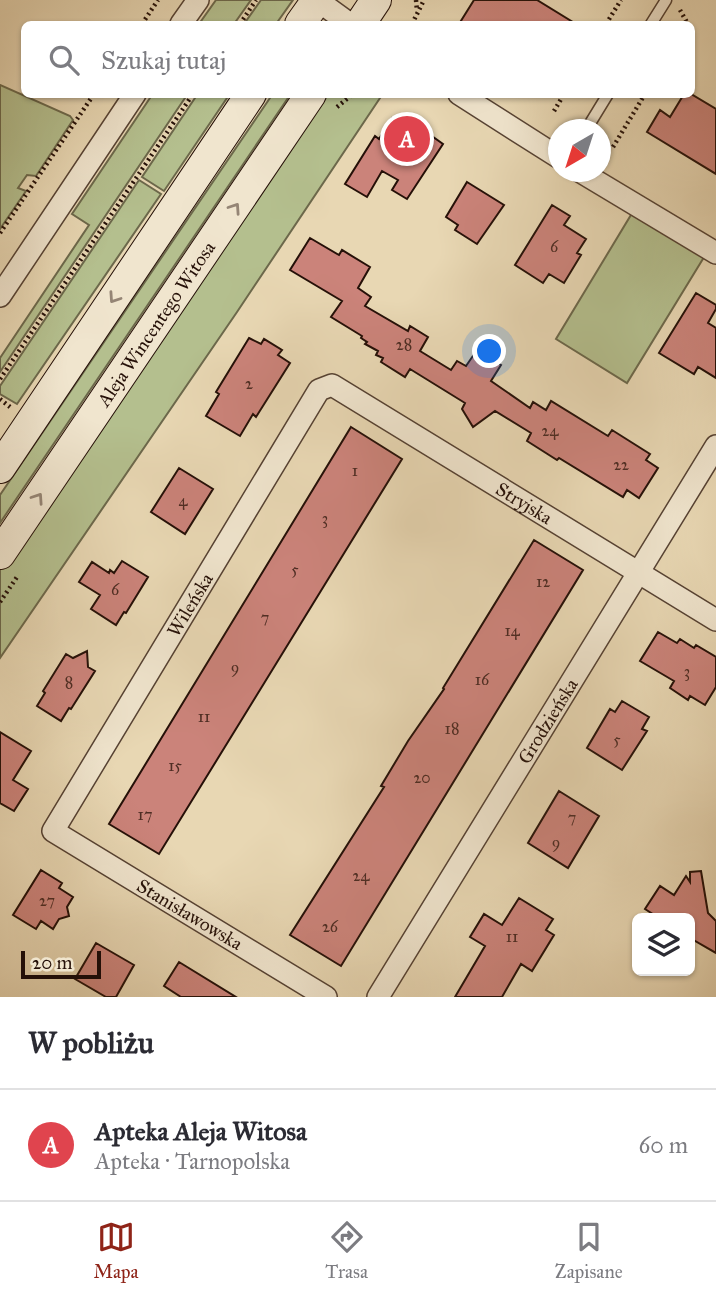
<!DOCTYPE html>
<html lang="pl">
<head>
<meta charset="utf-8">
<style>
  :root { --surface:#fff; --page:#f2f2f3; --text:#2b2b33; --muted:#7c7c81; --line:#e1e1e2; --accent:#8f2418 }
  body { margin:0; font-family:"IM FELL Great Primer",serif; background:var(--page); color:var(--text) }
  .controls { position:absolute; right:21px; bottom:21px; display:grid; overflow:hidden; border-radius:10px; box-shadow:0 2px 5px #0004 }
  .controls button { width:63px; height:63px; display:grid; place-items:center; padding:0; border:0; border-bottom:2px solid var(--line); background:var(--surface); color:var(--text); font:35px sans-serif }
  .compass { position:absolute; left:548px; top:119px; width:63px; height:63px; border-radius:50%; background:var(--surface); box-shadow:0 2px 5px #0004; rotate:219deg }
  .scale { position:absolute; left:21px; bottom:18px; width:80px; box-sizing:border-box; padding-left:7px; border:4px solid #251008; border-top:0; font-size:19px; line-height:24px; white-space:nowrap; color:#251008; -webkit-text-stroke:5px #f0e5ce; paint-order:stroke }
  .you { position:absolute; left:490px; top:352px; width:24px; height:24px; margin:-18px; border:5px solid #fff; border-radius:50%; background:#1a73e8; box-shadow:0 0 0 10px #1a73e833 }
  .badge { display:grid; place-items:center; width:46px; height:46px; border-radius:50%; background:var(--accent); color:#fff; font-size:23px; font-weight:700 }
  .pin { position:absolute; translate:-50% -50%; border:4px solid #fff; box-shadow:0 2px 7px #0006 }
  .list { margin:0; padding:0; list-style:none }
  h2 { display:flex; justify-content:space-between; align-items:center; height:91px; margin:0; padding:0 28px; font-size:30px }
  h2 small { font-size:23px; font-weight:400; color:var(--muted) }
  .list li { display:grid; grid-template-columns:46px 1fr auto; gap:21px; align-items:center; box-sizing:border-box; height:112px; padding:0 28px; border-top:2px solid var(--line) }
  .list b { display:block; font-size:26px; white-space:nowrap }
  .list p { margin:0; font-size:23px; white-space:nowrap; color:var(--muted) }
  .list em { font-size:23px; font-style:normal; color:var(--muted) }
  .icon { flex:none; width:38px; height:38px; fill:none; stroke:currentColor; stroke-width:2; stroke-linecap:round; stroke-linejoin:round }
  .map { position:relative; flex:none; width:716px; height:997px; overflow:hidden }
  .search { position:absolute; background:var(--surface); box-shadow:0 2px 5px #0004; left:21px; right:21px; top:21px; height:77px; display:flex; align-items:center; gap:18px; box-sizing:border-box; padding:0 24px; border-radius:10px; color:var(--muted); font-size:26px }
  .sheet { height:203px; background:var(--surface) }
  nav { display:flex; justify-content:space-around; align-items:center; box-sizing:border-box; height:98px; border-top:2px solid var(--line); background:var(--surface); font-size:19px; color:var(--muted) }
  nav a { display:grid; justify-items:center; gap:4px }
  nav .on { color:var(--accent) }
  .map>svg:first-child { display:block }
  .green { fill:#b4bf8e; stroke:#6c684b; stroke-width:2 }
  .building { fill:#cb837a; stroke:#251008; stroke-width:2 }
  .lines { fill:none; stroke-linecap:round; stroke-linejoin:round }
  .lane-casing { stroke:#564233; stroke-width:13 }
  .street-casing { stroke:#564233; stroke-width:24 }
  .secondary-casing { stroke:#251008; stroke-width:32 }
  .path { stroke:#251008; stroke-width:4.5; stroke-dasharray:2 3.5; stroke-linecap:butt }
  .lane { stroke:#f0e5ce; stroke-width:10 }
  .street { stroke:#f0e5ce; stroke-width:21 }
  .secondary { stroke:#f0e5ce; stroke-width:30 }
  .oneway { stroke:#958575 }
  .labels { text-anchor:middle; stroke-width:6; stroke-linejoin:round; paint-order:stroke }
  .number-label { font-size:16px; fill:#4e2d24 }
  .street-label { font-size:19px; fill:#251008; stroke:#f0e5ce }
</style>
</head>
<body>
<div class="map">
<svg width="716" height="997" viewBox="0 0 716 997">
  <rect width="100%" height="100%" fill="#e8d7b3"/>
  <filter id="stains"><feTurbulence type="fractalNoise" baseFrequency=".00286" numOctaves="4"/><feColorMatrix values="0 0 0 0 .2 0 0 0 0 .09 0 0 0 0 .02 0 0 0 .5 -.17"/></filter>
  <radialGradient id="worn" r=".72"><stop offset=".6" stop-color="#630" stop-opacity="0"/><stop offset="1" stop-color="#630" stop-opacity=".3"/></radialGradient>
  <!-- green -->
  <path class="green" d="M216,0h35l-17,24h-35z
    M261,0h32l-17,24h-32z
    M0,85l70,31 3,4 -37,56 -9,-1 -9,13 8,3 -26,38z
    M152,95h35l-187,277v-14l89,-133 -17,-11z
    M197,95h32l-65,96 -22,-14z
    M272,95h18l-290,428v-28z
    M311,95h71l-145,217 -237,346v-104z
    M139,180l22,14 -144,210 -17,-10v-8z
    M637,205l72,44 -82,134 -71,-44z"/>
  <!-- building -->
  <path class="building" d="M474,0h63l39,24h-117z
    M684,94h7l25,15v65l-69,-42 13,-22 10,7z
    M392,118l31,19 3,-5 17,12 -36,55 -15,-9 6,-10 -16,-9 -15,26 -22,-13 30,-48 4,3z
    M467,182l37,23 -27,39 -22,-14 3,-5 -12,-8z
    M552,205l18,11 -6,9 22,14 -9,14 4,2 -17,28 -15,-9 -6,9 -28,-18z
    M310,238l29,17 3,-5 28,17 -12,21 13,9 -6,9 43,25 2,-5 18,11 -8,14 31,19 6,-9 9,5 11,-16 24,15 -10,16 39,27 3,-6 13,8 5,-9 57,35 4,-6 38,24 -4,6 12,8 -19,30 -12,-8 -4,7 -64,-39 -2,2 -30,-19 4,-8 -36,-22 -22,16 -11,-18 3,-6 -55,-34 -5,8 -24,-15 2,-4 -7,-3 2,-4 -13,-7 2,-2 -6,-4 1,-2 -31,-19 11,-16 -52,-31z
    M696,293l20,12v4l-8,14 8,5v50l-18,-11 -4,7 -35,-21z
    M249,338l12,6 3,-5 18,11 -4,5 12,8 -34,54 -3,-3 -13,22 -34,-20 13,-22 -3,-2z
    M351,427l51,32 -243,395 -50,-30z
    M179,468l34,21 -28,45 -34,-22z
    M534,540l49,30 -242,396 -51,-31 94,-148 -3,-1 27,-45 36,-52 -1,-1z
    M122,561l26,16 -22,36 -2,-1 -8,13 -25,-16 9,-14 -21,-13 13,-20 17,11 1,-3 4,3z
    M658,632l19,11 3,-4 14,9 2,-3 20,12v30l-11,18 -15,-9 -2,4 -18,-12 4,-7 -34,-20z
    M87,651l1,16 7,4 -24,38 -2,-1 -8,13 -24,-15 8,-13 -2,-2 23,-37 7,4z
    M622,701l27,16 -7,12 5,2 -25,39 -35,-22 23,-39 5,3z
    M0,732l31,19 -18,29 15,9 -14,22 -14,-8z
    M559,791l40,25 -31,52 -40,-25z
    M41,870l21,13 -3,5 14,9 -6,10 2,9 -10,3 -6,10 -12,-8 -5,8 -23,-14z
    M701,871l7,42 8,8v32l-26,-15v-20h-31l-14,-9 15,-23 14,9 12,-19 4,6v-10z
    M519,898l34,21 -7,11 8,5 -22,36 -11,-7 -19,33h-47l30,-51 -15,-9 14,-23 18,11z
    M96,943l38,22 -18,32h-10l-31,-18z
    M179,962l57,35h-55l-17,-11z"/>
  <g class="lines">
    <defs>
      <path id="lane" d="M651,24l15,-24
        M586,130l22,-36"/>
      <g id="street">
        <path d="M317,0l33,24"/>
        <path d="M181,24l17,-24"/>
        <path d="M459,94l99,63"/>
        <path d="M581,172l135,81"/>
        <path d="M0,296l135,-202"/>
        <path id="s1" d="M326,997l-273,-166 266,-441 13,-5 384,235"/>
        <path id="s2" d="M378,997l338,-551"/>
      </g>
      <g id="secondary">
        <path d="M300,24l17,-24"/>
        <path d="M360,24l16,-24"/>
        <path d="M0,468l251,-374"/>
        <path id="s3" d="M0,554l311,-460"/>
      </g>
    </defs>
    <!-- lane casing -->
    <use href="#lane" class="lane-casing"/>
    <!-- street casing -->
    <use href="#street" class="street-casing"/>
    <!-- secondary casing -->
    <use href="#secondary" class="secondary-casing"/>
    <!-- path -->
    <path class="path" d="M416,0l1,11
      M680,10l8,14
      M142,24l16,-24
      M240,24l16,-24
      M412,24l12,-24
      M606,24l15,-24
      M337,107l16,-13
      M554,111l10,-17
      M613,147l32,-53
      M0,233l94,-139
      M0,379l193,-285
      M0,399l10,8
      M0,602l17,-25"/>
    <!-- lane -->
    <use href="#lane" class="lane"/>
    <!-- street -->
    <use href="#street" class="street"/>
    <!-- secondary -->
    <use href="#secondary" class="secondary"/>
  </g>
  <!-- one-way arrows -->
  <defs><path id="oneway-chevron" d="M-2-3.5L2.5 0L-2 3.5" fill="none" stroke-width="1.6" stroke-linecap="round" stroke-linejoin="round" transform="scale(1.75)"/></defs>
  <g class="oneway">
    <use href="#oneway-chevron" transform="translate(235 208) rotate(-56)"/>
    <use href="#oneway-chevron" transform="translate(114 298) rotate(124)"/>
    <use href="#oneway-chevron" transform="translate(38 498) rotate(-56)"/>
  </g>
  <g class="labels">
    <!-- number labels -->
    <g class="number-label">
      <text x="554" y="252">6</text>
      <text x="404" y="350">28</text>
      <text x="249" y="389">2</text>
      <text x="550" y="436">24</text>
      <text x="621" y="470">22</text>
      <text x="355" y="476">1</text>
      <text x="183" y="506">4</text>
      <text x="325" y="524">3</text>
      <text x="295" y="575">5</text>
      <text x="543" y="587">12</text>
      <text x="115" y="595">6</text>
      <text x="265" y="623">7</text>
      <text x="512" y="636">14</text>
      <text x="235" y="673">9</text>
      <text x="687" y="677">3</text>
      <text x="482" y="685">16</text>
      <text x="69" y="688">8</text>
      <text x="204" y="722">11</text>
      <text x="452" y="734">18</text>
      <text x="617" y="745">5</text>
      <text x="175" y="771">15</text>
      <text x="422" y="783">20</text>
      <text x="145" y="820">17</text>
      <text x="572" y="823">7</text>
      <text x="556" y="848">9</text>
      <text x="361" y="881">24</text>
      <text x="47" y="906">27</text>
      <text x="330" y="932">26</text>
      <text x="512" y="942">11</text>
    </g>
    <!-- street labels -->
    <g class="street-label">
      <text dy="7" stroke="none"><textPath href="#s3" startOffset="278">Aleja Wincentego Witosa</textPath></text>
      <text dy="7" stroke="none"><textPath href="#s1" startOffset="1074">Stryjska</textPath></text>
      <text dy="7" stroke="none"><textPath href="#s1" startOffset="584">Wileńska</textPath></text>
      <text dy="7" stroke="none"><textPath href="#s2" startOffset="324">Grodzieńska</textPath></text>
      <text transform="translate(190 914) rotate(31)" y="7">Stanisławowska</text>
    </g>
  </g>
  <rect width="100%" height="100%" filter="url(#stains)"/>
  <rect width="100%" height="100%" fill="url(#worn)"/>
</svg>
<div class="controls">
<button><svg class="icon" aria-label="layers" viewBox="0 0 24 24"><path d="M12 4l9 5-9 5-9-5zM3 14l9 5 9-5"/></svg></button>
</div>
<svg class="compass" viewBox="-18 -18 36 36"><path d="M0-13l5 13h-10z" fill="#e53935"/><path d="M0 13l5-13h-10z" fill="#7c7c81"/></svg>
<div class="scale">20 m</div>
<div class="you"></div>
<div class="pin badge" style="left:407px;top:139px;background:#e0444e">A</div>
<div class="search"><svg class="icon" aria-label="search" viewBox="0 0 24 24"><circle cx="10" cy="10" r="6"/><path d="M15 15l6 6"/></svg>Szukaj tutaj</div>
</div>
<section class="sheet">
<h2>W pobliżu<small></small></h2>
<ul class="list">
<li><span class="badge" style="background:#e0444e">A</span><div><b>Apteka Aleja Witosa</b><p>Apteka · Tarnopolska</p></div><em>60 m</em></li>
</ul>
</section>
<nav>
<a class="on"><svg class="icon" aria-label="map" viewBox="0 0 24 24"><path d="M3 6l6-2 6 2 6-2v14l-6 2-6-2-6 2zM9 4v14M15 6v14"/></svg>Mapa</a>
<a><svg class="icon" aria-label="directions" viewBox="0 0 24 24"><path d="M12 3l9 9-9 9-9-9zM9 14v-3h6M13 9l2 2-2 2"/></svg>Trasa</a>
<a><svg class="icon" aria-label="saved" viewBox="0 0 24 24"><path d="M7 4h10v16l-5-4-5 4z"/></svg>Zapisane</a>
</nav>
</body>
</html>
